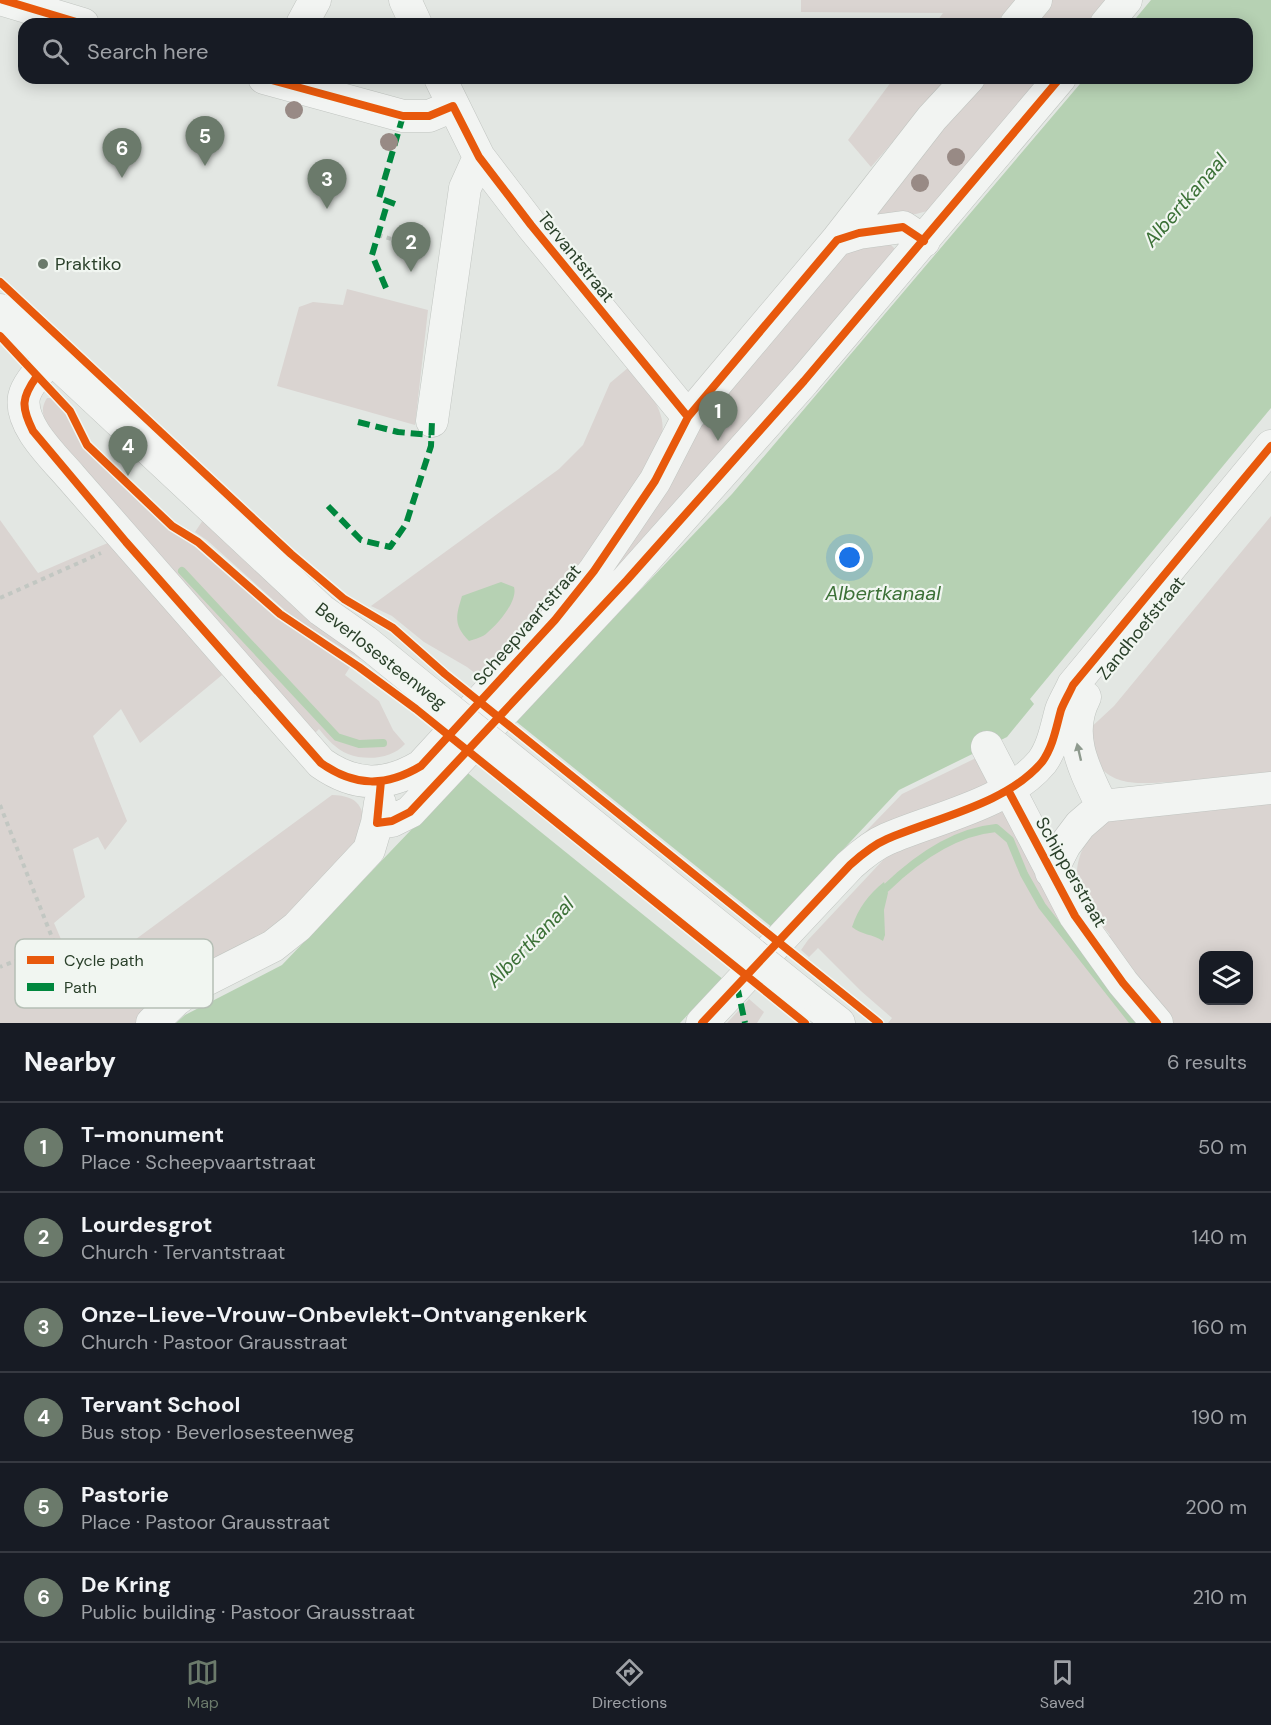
<!DOCTYPE html>
<html lang="en">
<head>
<meta charset="utf-8">
<style>
  :root { --surface:#171b24; --page:#242831; --text:#f1f3f6; --muted:#9ea1a6; --line:#363941; --accent:#6b7a6b }
  body { margin:0; font-family:"DM Sans",sans-serif; background:var(--page); color:var(--text) }
  .controls { position:absolute; right:18px; bottom:18px; display:grid; overflow:hidden; border-radius:12px; box-shadow:0 3px 15px #0003 }
  .controls button { width:54px; height:54px; display:grid; place-items:center; padding:0; border:0; border-bottom:2px solid var(--line); background:var(--surface); color:var(--text); font:30px sans-serif }
  .you { position:absolute; left:850px; top:558px; width:21px; height:21px; margin:-15px; border:4px solid #fff; border-radius:50%; background:#1a73e8; box-shadow:0 0 0 9px #1a73e833 }
  .badge { display:grid; place-items:center; width:39px; height:39px; border-radius:50%; background:var(--accent); color:#fff; font-size:20px; font-weight:700 }
  .pin { position:absolute; translate:-50% -50px; filter:drop-shadow(0 2px 3px #0008) }
  .pin::after { content:''; position:absolute; top:32px; width:21px; height:18px; background:inherit; clip-path:polygon(0 0,100% 0,50% 100%) }
  .list { margin:0; padding:0; list-style:none }
  h2 { display:flex; justify-content:space-between; align-items:center; height:78px; margin:0; padding:0 24px; font-size:26px }
  h2 small { font-size:20px; font-weight:400; color:var(--muted) }
  .list li { display:grid; grid-template-columns:39px 1fr auto; gap:18px; align-items:center; box-sizing:border-box; height:90px; padding:0 24px; border-top:2px solid var(--line) }
  .list b { display:block; font-size:22px; white-space:nowrap }
  .list p { margin:0; font-size:20px; white-space:nowrap; color:var(--muted) }
  .list em { font-size:20px; font-style:normal; color:var(--muted) }
  .icon { flex:none; width:33px; height:33px; fill:none; stroke:currentColor; stroke-width:2; stroke-linecap:round; stroke-linejoin:round }
  .map { position:relative; flex:none; width:1271px; height:1023px; overflow:hidden }
  .search { position:absolute; background:var(--surface); box-shadow:0 3px 15px #0003; left:18px; right:18px; top:18px; height:66px; display:flex; align-items:center; gap:15px; box-sizing:border-box; padding:0 21px; border-radius:18px; color:var(--muted); font-size:22px }
  .sheet { height:618px; background:var(--surface) }
  nav { display:flex; justify-content:space-around; align-items:center; box-sizing:border-box; height:84px; border-top:2px solid var(--line); background:var(--surface); font-size:16px; color:var(--muted) }
  nav a { display:grid; justify-items:center; gap:3px }
  nav .on { color:var(--accent) }
  .map>svg:first-child { display:block }
  .green { fill:#dad4d1; fill-rule:evenodd }
  .water { fill:#b6d1b3 }
  .pier { fill:#e3e7e3 }
  .lines { fill:none; stroke-linecap:round; stroke-linejoin:round }
  .stream { stroke:#b6d1b3; stroke-width:8 }
  .minor-casing { stroke:#c1c5c1; stroke-width:33 }
  .path { stroke:#c2c7c2; stroke-width:4; stroke-dasharray:4.5 4.5; stroke-linecap:butt }
  .minor { stroke:#f2f4f2; stroke-width:32 }
  .minor-bridge-casing { stroke:#c1c5c1; stroke-width:33; stroke-linecap:butt }
  .minor-bridge { stroke:#f2f4f2; stroke-width:32 }
  .quiet { stroke:#00873e; stroke-width:6; stroke-dasharray:12 6; stroke-linecap:butt }
  .cycleway-casing { stroke:#f1f6f1; stroke-width:11 }
  .cycleway { stroke:#e8590c; stroke-width:8 }
  .tree { fill:#988a85 }
  .oneway { fill:#8e9a8e }
  .poi-dot { fill:#6b7a6b; stroke:#f1f6f1; stroke-width:2 }
  .labels { text-anchor:middle; stroke-width:4.5; stroke-linejoin:round; paint-order:stroke }
  .street-label { font-size:18px; fill:#2a402a; stroke:#f1f6f1 }
  .poi-label { font-size:18px; fill:#2a402a; stroke:#f1f6f1; text-anchor:start }
  .water-label { font-size:20px; font-style:italic; fill:#3c7137; stroke:#f1f6f1 }
  .key { fill:#f1f6f1; stroke:#b5bfb5; stroke-width:1.5 }
  .key-label { font-size:16px; fill:#2a402a }
</style>
</head>
<body>
<div class="map">
<svg width="1271" height="1023" viewBox="0 0 1271 1023">
  <rect width="100%" height="100%" fill="#e3e7e3"/>
  <!-- green -->
  <path class="green" d="M801,0h215l-21,24h-60l8,-11 -142,-1z
    M1050,0h68l-20,24h-68z
    M894,78h54l-77,89 -23,-27z
    M985,78h68l-111,129 -26,7 -47,3z
    M888,242l8,8 -103,133 -204,216 110,-172 145,-179z
    M347,289l81,21 -13,115 -138,-39 22,-79 14,-5 30,3z
    M629,367c14,18 38,42 33,67 -3,16 -15,31 -22,45 -43,74 -100,138 -159,199l-14,-11 -43,-25 -32,-26 -21,-10 188,-137 24,-24 27,-62z
    M47,398h6l9,8 23,41 86,82 33,22 70,64 76,52 -5,8 34,26 14,29 12,14c-13,15 -39,17 -57,10 -12,-5 -21,-15 -29,-25l-4,4 -267,-306c-5,-12 -8,-18 -1,-29z
    M1271,516v507h-100l-66,-84 5,-4c-9,-12 -22,-24 -28,-37 -14,-28 2,-68 31,-78 19,-6 40,-8 60,-12l-3,-26c-24,1 -56,6 -72,-18 -5,-9 -8,-22 -12,-32l28,-26zM1204,956h44v44h-44z
    M0,520l38,53 72,-31 112,133 -82,68 -19,-34 -28,27 34,85 -22,29 -7,-13 -25,12 12,48 -31,26 25,58 253,-186c28,1 31,12 34,37l-72,86 -153,105h-141z
    M203,520l159,137 -2,2 -69,-43 -83,-75 -13,-9z
    M976,758l15,31 -147,65 58,-60z
    M998,804l147,219h-257l4,-5 -31,-27 -43,-43 -9,9 -8,-7 7,-10 91,-97z
    M749,999l15,13 -7,11h-30z"/>
  <!-- water -->
  <path class="water" d="M1151,0h120v408l-241,291 4,5 -27,33 -108,53 -219,233h-504l9,-8 97,-50 450,-471 353,-416h162v-54h-116z
    M501,582l13,5c4,14 -16,37 -27,46 -4,4 -12,6 -18,8 -16,-16 -13,-25 -7,-45z
    M884,882l4,11 -4,17 1,25 -2,6c-10,-7 -22,-6 -31,-14 7,-20 16,-32 32,-45z"/>
  <!-- pier -->
  <path class="pier" d="M513,719l260,209 -49,52 -260,-210z"/>
  <g class="lines">
    <!-- stream -->
    <path class="stream" d="M182,571l155,166 22,7 24,-1
      M886,888c29,-28 68,-56 110,-60l14,12 14,34 18,32 92,117"/>
    <defs>
      <path id="minor" d="M3,0l80,24
        M405,0l11,24
        M302,24l13,-24
        M1016,24l20,-24
        M1106,24l20,-24
        M264,78l139,38h26l24,-10
        M440,78l39,79 52,68 157,192
        M837,240l22,-7 44,-6 21,14
        M0,310l321,300 44,31 64,52
        M51,358c-9,11 -24,25 -27,39 -5,28 30,60 47,80l250,286c34,24 65,24 100,3l134,-146 39,-49 61,-90 33,-64 149,-177 95,-122 37,-40
        M432,421l33,-233 14,-31
        M1085,697c-20,38 0,74 17,109
        M987,747l88,169 48,67 34,40
        M1102,806l169,-18
        M377,823l15,-2 18,-9 217,-232 177,-199 256,-303
        M1051,872l14,-27 15,-20 22,-19
        M801,993l38,30
        M152,1023l24,-23 22,-16 75,-38 24,-19 72,-77 8,-27 3,-20
        M702,1023l148,-158c11,-10 23,-20 37,-26 48,-21 120,-35 155,-77 11,-15 14,-34 19,-52 3,-8 8,-16 12,-25l198,-239"/>
    </defs>
    <!-- minor casing -->
    <use href="#minor" class="minor-casing"/>
    <!-- path -->
    <path class="path" d="M378,235l51,15
      M0,598l101,-45
      M0,805l55,140 -55,22"/>
    <!-- minor -->
    <use href="#minor" class="minor"/>
    <defs>
      <path id="minor-bridge" d="M429,693l372,300"/>
    </defs>
    <!-- minor-bridge casing -->
    <use href="#minor-bridge" class="minor-bridge-casing"/>
    <!-- minor-bridge -->
    <use href="#minor-bridge" class="minor-bridge"/>
    <!-- quiet -->
    <path class="quiet" d="M395,204l-16,-6 24,-82
      M386,288l-14,-33 16,-54
      M358,422l40,10 33,3
      M328,506l33,34 29,7 16,-23 25,-78 1,-25
      M737,986l8,37"/>
    <defs>
      <path id="cycleway" d="M3,0l80,24
        M264,78l139,38h26l24,-10 26,51 52,68 157,192
        M0,282l291,272 53,45 49,29 52,46 434,349
        M0,336l70,75 17,34 85,81 26,16 82,72 79,53 57,42 389,314
        M37,376c-16,22 -16,31 -4,55l93,111 195,221c34,24 65,24 100,3l134,-146 39,-49 61,-90 33,-64 149,-177 22,-7 44,-6 21,14
        M381,781l-4,42 15,-2 18,-9 217,-232 177,-199 256,-303
        M1008,790l67,126 48,67 34,40
        M702,1023l148,-158c11,-10 23,-20 37,-26 48,-21 120,-35 155,-77 11,-15 14,-34 19,-52 3,-8 8,-16 12,-25l198,-239"/>
    </defs>
    <!-- cycleway casing -->
    <use href="#cycleway" class="cycleway-casing"/>
    <!-- cycleway -->
    <use href="#cycleway" class="cycleway"/>
  </g>
  <!-- trees -->
  <g class="tree">
    <circle cx="294" cy="110" r="9"/>
    <circle cx="389" cy="142" r="9"/>
    <circle cx="956" cy="157" r="9"/>
    <circle cx="920" cy="183" r="9"/>
  </g>
  <!-- one-way arrows -->
  <defs><path id="oneway-solid" d="M-6-.8H1V-3.2L6.5 0L1 3.2V.8H-6Z" transform="scale(1.5)"/></defs>
  <use class="oneway" href="#oneway-solid" transform="translate(1079 752) rotate(-103)"/>
  <!-- markers -->
  <circle class="poi-dot" cx="43" cy="264" r="6"/>
  <g class="labels">
    <!-- street labels -->
    <g class="street-label">
      <text transform="translate(576 257) rotate(51)" y="6">Tervantstraat</text>
      <text transform="translate(527 625) rotate(-49)" y="6">Scheepvaartstraat</text>
      <text transform="translate(1141 628) rotate(-51)" y="6">Zandhoefstraat</text>
      <text transform="translate(381 656) rotate(38)" y="6">Beverlosesteenweg</text>
      <text transform="translate(1071 872) rotate(60)" y="6">Schipperstraat</text>
    </g>
    <!-- poi labels -->
    <g class="poi-label">
      <text x="55" y="270">Praktiko</text>
    </g>
    <!-- water labels -->
    <g class="water-label">
      <text transform="translate(1185 200) rotate(-49)" y="7">Albertkanaal</text>
      <text x="883" y="600">Albertkanaal</text>
      <text transform="translate(530 942) rotate(-46)" y="7">Albertkanaal</text>
    </g>
  </g>
  <!-- legend -->
  <rect x="15" y="939" width="198" height="69" rx="9" class="key"/>
  <rect x="27" y="956" width="27" height="8" fill="#e8590c"/>
  <rect x="27" y="983" width="27" height="8" fill="#00873e"/>
  <g class="key-label">
    <text x="64" y="966">Cycle path</text>
    <text x="64" y="993">Path</text>
  </g>
</svg>
<div class="controls">
<button><svg class="icon" aria-label="layers" viewBox="0 0 24 24"><path d="M12 4l9 5-9 5-9-5zM3 14l9 5 9-5"/></svg></button>
</div>
<div class="you"></div>
<div class="pin badge" style="left:718px;top:441px">1</div>
<div class="pin badge" style="left:411px;top:272px">2</div>
<div class="pin badge" style="left:327px;top:209px">3</div>
<div class="pin badge" style="left:128px;top:476px">4</div>
<div class="pin badge" style="left:205px;top:166px">5</div>
<div class="pin badge" style="left:122px;top:178px">6</div>
<div class="search"><svg class="icon" aria-label="search" viewBox="0 0 24 24"><circle cx="10" cy="10" r="6"/><path d="M15 15l6 6"/></svg>Search here</div>
</div>
<section class="sheet">
<h2>Nearby<small>6 results</small></h2>
<ul class="list">
<li><span class="badge">1</span><div><b>T-monument</b><p>Place · Scheepvaartstraat</p></div><em>50 m</em></li>
<li><span class="badge">2</span><div><b>Lourdesgrot</b><p>Church · Tervantstraat</p></div><em>140 m</em></li>
<li><span class="badge">3</span><div><b>Onze-Lieve-Vrouw-Onbevlekt-Ontvangenkerk</b><p>Church · Pastoor Grausstraat</p></div><em>160 m</em></li>
<li><span class="badge">4</span><div><b>Tervant School</b><p>Bus stop · Beverlosesteenweg</p></div><em>190 m</em></li>
<li><span class="badge">5</span><div><b>Pastorie</b><p>Place · Pastoor Grausstraat</p></div><em>200 m</em></li>
<li><span class="badge">6</span><div><b>De Kring</b><p>Public building · Pastoor Grausstraat</p></div><em>210 m</em></li>
</ul>
</section>
<nav>
<a class="on"><svg class="icon" aria-label="map" viewBox="0 0 24 24"><path d="M3 6l6-2 6 2 6-2v14l-6 2-6-2-6 2zM9 4v14M15 6v14"/></svg>Map</a>
<a><svg class="icon" aria-label="directions" viewBox="0 0 24 24"><path d="M12 3l9 9-9 9-9-9zM9 14v-3h6M13 9l2 2-2 2"/></svg>Directions</a>
<a><svg class="icon" aria-label="saved" viewBox="0 0 24 24"><path d="M7 4h10v16l-5-4-5 4z"/></svg>Saved</a>
</nav>
</body>
</html>
